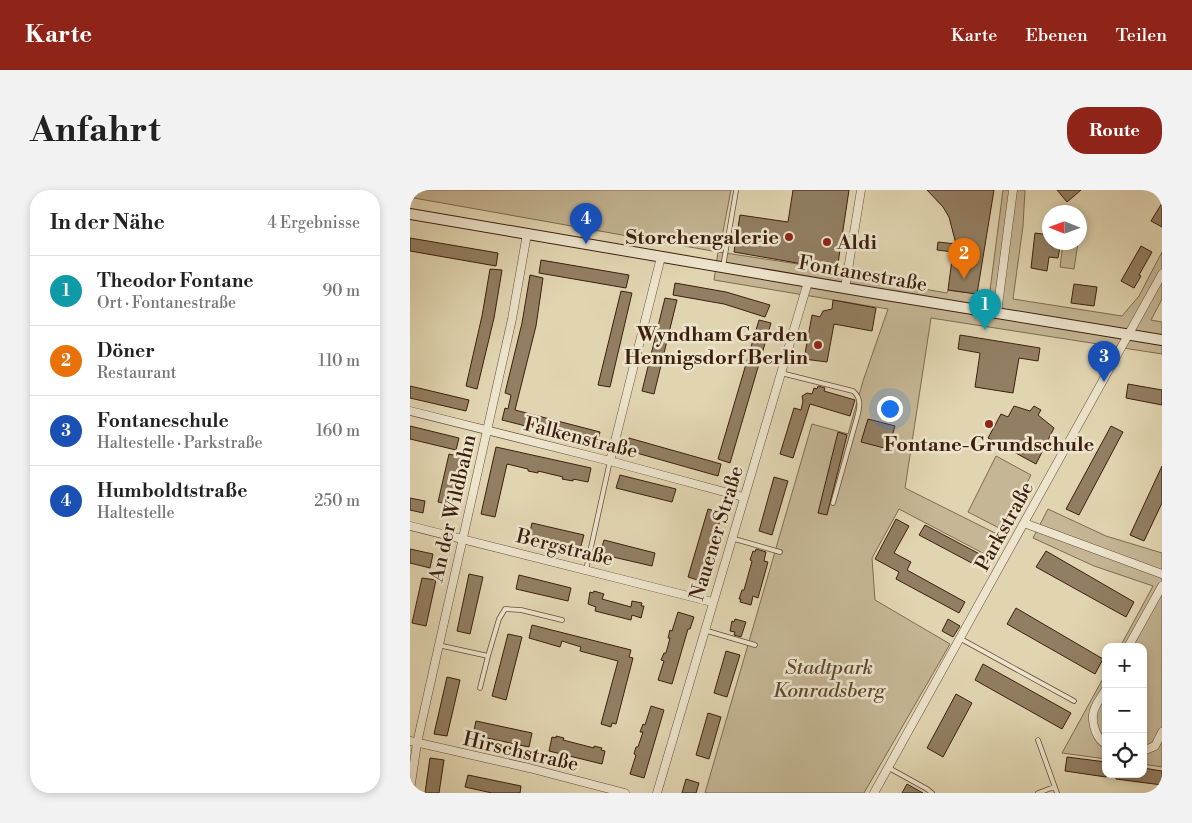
<!DOCTYPE html>
<html lang="de">
<head>
<meta charset="utf-8">
<style>
  :root { --surface:#fff; --page:#f2f2f2; --text:#222; --muted:#767676; --line:#e0e0e0; --accent:#8f2418 }
  body { margin:0; font-family:"Libre Bodoni",serif; background:var(--page); color:var(--text) }
  .controls { position:absolute; right:15px; bottom:15px; display:grid; overflow:hidden; border-radius:10px; box-shadow:0 2px 8px #0003 }
  .controls button { width:45px; height:45px; display:grid; place-items:center; padding:0; border:0; border-bottom:1px solid var(--line); background:var(--surface); color:var(--text); font:25px sans-serif }
  .compass { position:absolute; left:632px; top:15px; width:45px; height:45px; border-radius:50%; background:var(--surface); box-shadow:0 2px 8px #0003; rotate:271deg }
  .you { position:absolute; left:479px; top:218px; width:18px; height:18px; margin:-12px; border:4px solid #fff; border-radius:50%; background:#1a73e8; box-shadow:0 0 0 8px #1a73e833 }
  .badge { display:grid; place-items:center; width:32px; height:32px; border-radius:50%; background:var(--accent); color:#fff; font-size:16px; font-weight:700 }
  .pin { position:absolute; translate:-50% -41px; filter:drop-shadow(0 1px 2px #0008) }
  .pin::after { content:''; position:absolute; top:26px; width:18px; height:15px; background:inherit; clip-path:polygon(0 0,100% 0,50% 100%) }
  .list { margin:0; padding:0; list-style:none }
  h2 { display:flex; justify-content:space-between; align-items:center; height:65px; margin:0; padding:0 20px; font-size:21px }
  h2 small { font-size:16px; font-weight:400; color:var(--muted) }
  .list li { display:grid; grid-template-columns:32px 1fr auto; gap:15px; align-items:center; box-sizing:border-box; height:70px; padding:0 20px; border-top:1px solid var(--line) }
  .list b { display:block; font-size:19px; white-space:nowrap }
  .list p { margin:0; font-size:16px; white-space:nowrap; color:var(--muted) }
  .list em { font-size:16px; font-style:normal; color:var(--muted) }
  .icon { flex:none; width:28px; height:28px; fill:none; stroke:currentColor; stroke-width:2; stroke-linecap:round; stroke-linejoin:round }
  .map { position:relative; flex:none; width:752px; height:603px; overflow:hidden; border-radius:20px }
  header { display:flex; align-items:center; gap:30px; box-sizing:border-box; height:70px; padding:0 25px; background:var(--accent); color:#fff }
  header strong { font-size:24px }
  nav { display:flex; gap:28px; margin-inline-start:auto; font-size:18px }
  .intro { display:flex; align-items:center; justify-content:space-between; box-sizing:border-box; height:120px; padding:0 30px }
  h1 { margin:0; font-size:35px }
  .button { padding:12px 22px; border-radius:20px; background:var(--accent); color:#fff; font-size:18px; font-weight:700 }
  main { display:flex; gap:30px; padding:0 30px }
  aside { flex:1; background:var(--surface); border-radius:20px; box-shadow:0 2px 8px #0003 }
  .map>svg:first-child { display:block }
  .green { fill:#c5b695; stroke:#816a51 }
  .building { fill:#927e62; stroke:#3d1f0d }
  .lines { fill:none; stroke-linecap:round; stroke-linejoin:round }
  .lane-casing { stroke:#664c36; stroke-width:5.5 }
  .street-casing { stroke:#664c36; stroke-width:9 }
  .secondary-casing { stroke:#3d1f0d; stroke-width:12 }
  .lane { stroke:#ece4cc; stroke-width:4 }
  .street { stroke:#ece4cc; stroke-width:8 }
  .secondary { stroke:#ece4cc; stroke-width:10 }
  .poi-dot { fill:#8f2418; stroke:#ece4cc; stroke-width:2 }
  .labels { text-anchor:middle; stroke-width:5; stroke-linejoin:round; paint-order:stroke }
  .poi-label { font-size:20px; font-weight:bold; fill:#3d1f0d; stroke:#ece4cc; text-anchor:end }
  .street-label { font-size:20px; fill:#3d1f0d; stroke:#ece4cc }
  .park-label { font-size:20px; font-style:italic; fill:#5f452f; stroke:#ece4cc }
</style>
</head>
<body>
<header>
<strong>Karte</strong>
<nav><a>Karte</a><a>Ebenen</a><a>Teilen</a></nav>
</header>
<div class="intro"><h1>Anfahrt</h1><a class="button">Route</a></div>
<main>
<aside>
<h2>In der Nähe<small>4 Ergebnisse</small></h2>
<ul class="list">
<li><span class="badge" style="background:#0f9aa8">1</span><div><b>Theodor Fontane</b><p>Ort · Fontanestraße</p></div><em>90 m</em></li>
<li><span class="badge" style="background:#e8710a">2</span><div><b>Döner</b><p>Restaurant</p></div><em>110 m</em></li>
<li><span class="badge" style="background:#1a4fb4">3</span><div><b>Fontaneschule</b><p>Haltestelle · Parkstraße</p></div><em>160 m</em></li>
<li><span class="badge" style="background:#1a4fb4">4</span><div><b>Humboldtstraße</b><p>Haltestelle</p></div><em>250 m</em></li>
</ul>
</aside>
<div class="map">
<svg width="752" height="603" viewBox="0 0 752 603">
  <rect width="100%" height="100%" fill="#e1d5b1"/>
  <filter id="stains"><feTurbulence type="fractalNoise" baseFrequency=".004" numOctaves="4"/><feColorMatrix values="0 0 0 0 .2 0 0 0 0 .09 0 0 0 0 .02 0 0 0 .5 -.17"/></filter>
  <radialGradient id="worn" r=".72"><stop offset=".6" stop-color="#630" stop-opacity="0"/><stop offset="1" stop-color="#630" stop-opacity=".3"/></radialGradient>
  <!-- green -->
  <path class="green" d="M6,0h315l-12,62 118,18v4l110,19 1,-3 29,4 12,4 14,-108h22l-2,36 -10,73 109,17 17,-20 23,-44v47l-11,21 11,2v32l-231,-36 -26,170 100,50 -11,21 -95,-50 -27,49 3,42 75,44 -86,149h-159l107,-369 36,10 15,-53 25,-72 -174,-29 4,-28 -304,-54z
    M653,53h15l-4,26 -14,-2z
    M586,266l35,19 -28,55 -35,-18z
    M638,319l58,27 56,17v214l-19,-3v-117h-23l33,-61 -59,-20 -61,-28z
    M696,483v86l-44,-6z"/>
  <!-- building -->
  <path class="building" d="M383,0h56l-12,80 -103,-18 6,-37 48,7z
    M517,0h67l-17,104 -29,-4 5,-38 -16,-2 1,-8 18,2 -7,-27 -6,-10z
    M647,0h24l-14,12z
    M752,13v24l-11,-6z
    M625,43l15,2 1,11 9,1 -2,11 -9,-1 -2,14 -16,-3z
    M0,48l88,15 -2,13 -86,-15z
    M731,56l11,6 -13,23 2,1 -7,12 -13,-7z
    M131,70l88,15 -3,13 -87,-15z
    M80,79l12,1 -8,48 -17,71 -11,-3 16,-70z
    M120,85l13,3 -7,48 -21,84 85,22 -3,12 -95,-24 3,-12 3,1 3,-14 -6,-2 17,-70z
    M265,93l51,9 44,13 -5,12 -41,-13 -51,-9z
    M664,94l23,3 -3,19 -23,-3z
    M211,101l11,2 -22,94 -12,-2z
    M255,108l12,2 -23,94 -12,-3z
    M423,110l43,8 -4,23 -38,-7 -7,38 -23,-3 8,-44 8,2 3,-6 9,-2z
    M349,130l12,3 -41,140 -12,-4z
    M550,145l80,13 -2,13 -19,-3 -6,35 -38,-6 5,-34 -22,-4z
    M718,194l34,6v15l-36,-7z
    M0,196l59,14 -3,11 -56,-13z
    M408,196l7,2 -1,3 31,9 -5,16 -40,-12 -17,54 -13,-4 14,-46 7,2 2,-9 -1,-5 5,-3 5,1 2,-6 3,1z
    M604,216l16,5 4,-5 7,4 -3,5 16,13 -18,36 -48,-26 13,-24 7,3z
    M458,229l27,7 -7,23 -27,-7z
    M0,236l49,12 -3,12 -46,-11z
    M701,236l12,6 -44,83 -13,-6z
    M428,242l9,3 -20,80 -9,-2z
    M219,248l92,26 -3,12 -92,-26z
    M86,257l95,21 -3,14 -15,-3v2l-11,-2 1,-2 -25,-6v2l-10,-2v-2l-21,-5 -12,53 -14,-3z
    M39,264l12,3 -10,48 -13,-3z
    M752,276v37l-18,38 -14,-6z
    M210,285l56,14 -4,13 -56,-14z
    M364,287l14,4 -16,54 -13,-4z
    M0,308l15,3 -2,12 -13,-3z
    M298,319l14,4 -15,54 2,1 -5,14 -16,-5z
    M486,329l13,7 -15,27 17,9 -4,8 58,32 -6,11 -63,-34 3,-7 -24,-13z
    M122,333l52,12 -4,14 -51,-13z
    M515,335l64,34 -6,10 -64,-34z
    M194,350l51,13 -3,13 -52,-12z
    M0,359l23,5 -3,14 -20,-5z
    M346,359l10,3 -2,9 4,1 -10,36 -5,-2 -2,9 -11,-3 1,-3h-2l3,-9h2l8,-29 -2,-1 3,-9 2,1z
    M636,361l88,51 -8,15 -90,-50z
    M59,384l14,3 -13,57 -13,-3z
    M109,385l52,13 -3,13 -52,-12z
    M12,388l14,2 -10,46 -14,-3z
    M184,401l10,3 -2,5 29,8 1,-6 10,2 -1,3h3l-3,12 -9,-3 -1,5 -36,-9 1,-4 -8,-3 2,-12 3,1z
    M606,418l87,51 -8,15 -88,-50z
    M268,422l16,5 -4,12h-2l-16,55 -14,-4 6,-19 -3,-1 3,-7h2l4,-15h-2l2,-8 2,1z
    M325,429l11,3 -5,15 -7,-2 1,-3 -5,-1 2,-10 2,1z
    M538,429l12,7 -7,11 -11,-6z
    M122,435l99,25 -2,7 4,1 -17,66 -4,-1 -1,4 -10,-3 17,-63 -38,-10 1,-4 -19,-6 -2,6 -31,-9z
    M98,444l14,3 -16,63 -14,-4z
    M316,461l14,4 -13,42 -13,-4z
    M573,474l88,49 -9,16 -87,-49z
    M37,487l13,3 -13,56 -13,-2z
    M546,504l16,9 -29,54 -16,-9z
    M241,516l13,4 -20,68 -14,-4 6,-19 -2,-1 2,-7h2l5,-15h-3l3,-8 2,1z
    M298,523l13,4 -12,42 -13,-4z
    M66,531l56,12 -3,14 -56,-12z
    M146,546l8,2 -1,2 31,8v-2l8,2 -1,2 4,1 -3,13 -53,-13 3,-14 4,1z
    M657,567l39,5v15l-41,-6z
    M20,568l14,2 -5,33h-14z
    M733,578l19,3v14l-46,-6 1,-5h26z
    M58,585l53,11 -1,7h-28l-27,-6z
    M276,589l13,4 -3,10h-14z
    M497,594l16,9h-21z"/>
  <g class="lines">
    <defs>
      <path id="lane" d="M313,77l13,-76
        M371,183l72,18c10,8 6,19 3,30l-23,82
        M321,348l49,14
        M176,380l24,-109
        M294,440l51,15
        M551,449l113,62
        M28,455l50,11 11,-37 6,-10 16,1 41,10
        M70,498l8,-32
        M628,550l19,53
        M479,578l38,21 5,4
        M628,603l16,-6"/>
      <path id="street" d="M435,98l16,-98
        M587,123l16,-123
        M0,221l200,50 133,36
        M200,271l51,-204
        M614,333l138,51
        M0,336l302,76
        M718,457l34,-61
        M696,499c-4,7 -13,18 -13,26 -1,10 4,25 13,29
        M0,551l119,27 96,25
        M733,561l12,-5 7,-14
        M0,600l7,-47 95,-424 15,-85
        M247,603l151,-511
        M464,603l288,-519"/>
      <path id="secondary" d="M0,24l458,78 294,48"/>
    </defs>
    <!-- lane casing -->
    <use href="#lane" class="lane-casing"/>
    <!-- street casing -->
    <use href="#street" class="street-casing"/>
    <!-- secondary casing -->
    <use href="#secondary" class="secondary-casing"/>
    <!-- lane -->
    <use href="#lane" class="lane"/>
    <!-- street -->
    <use href="#street" class="street"/>
    <!-- secondary -->
    <use href="#secondary" class="secondary"/>
  </g>
  <!-- markers -->
  <g class="poi-dot">
    <circle cx="379" cy="47" r="5"/>
    <circle cx="417" cy="52" r="5"/>
    <circle cx="408" cy="155" r="5"/>
    <circle cx="579" cy="234" r="5"/>
  </g>
  <g class="labels">
    <!-- poi labels -->
    <g class="poi-label">
      <text x="369" y="54">Storchengalerie</text>
      <text x="427" y="59" text-anchor="start">Aldi</text>
      <text x="398" y="151">Wyndham Garden<tspan x="398" dy="23">Hennigsdorf Berlin</tspan></text>
      <text x="579" y="261" text-anchor="middle">Fontane-Grundschule</text>
    </g>
    <!-- street labels -->
    <g class="street-label">
      <text transform="translate(453 83) rotate(10)" y="7">Fontanestraße</text>
      <text transform="translate(171 247) rotate(14)" y="7">Falkenstraße</text>
      <text transform="translate(42 318) rotate(-77)" y="7">An der Wildbahn</text>
      <text transform="translate(594 336) rotate(-61)" y="7">Parkstraße</text>
      <text transform="translate(306 343) rotate(-73)" y="7">Nauener Straße</text>
      <text transform="translate(155 357) rotate(14)" y="7">Bergstraße</text>
      <text transform="translate(111 561) rotate(13)" y="7">Hirschstraße</text>
    </g>
    <!-- park labels -->
    <g class="park-label">
      <text x="419" y="484">Stadtpark<tspan x="419" dy="23">Konradsberg</tspan></text>
    </g>
  </g>
  <rect width="100%" height="100%" filter="url(#stains)"/>
  <rect width="100%" height="100%" fill="url(#worn)"/>
</svg>
<div class="controls">
<button>+</button>
<button>−</button>
<button><svg class="icon" aria-label="locate" viewBox="0 0 24 24"><circle cx="12" cy="12" r="6"/><path d="M12 2v4M12 18v4M2 12h4M18 12h4"/></svg></button>
</div>
<svg class="compass" viewBox="-18 -18 36 36"><path d="M0-13l5 13h-10z" fill="#e53935"/><path d="M0 13l5-13h-10z" fill="#767676"/></svg>
<div class="you"></div>
<div class="pin badge" style="left:575px;top:140px;background:#0f9aa8">1</div>
<div class="pin badge" style="left:554px;top:89px;background:#e8710a">2</div>
<div class="pin badge" style="left:694px;top:192px;background:#1a4fb4">3</div>
<div class="pin badge" style="left:176px;top:54px;background:#1a4fb4">4</div>
</div>
</main>
</body>
</html>
